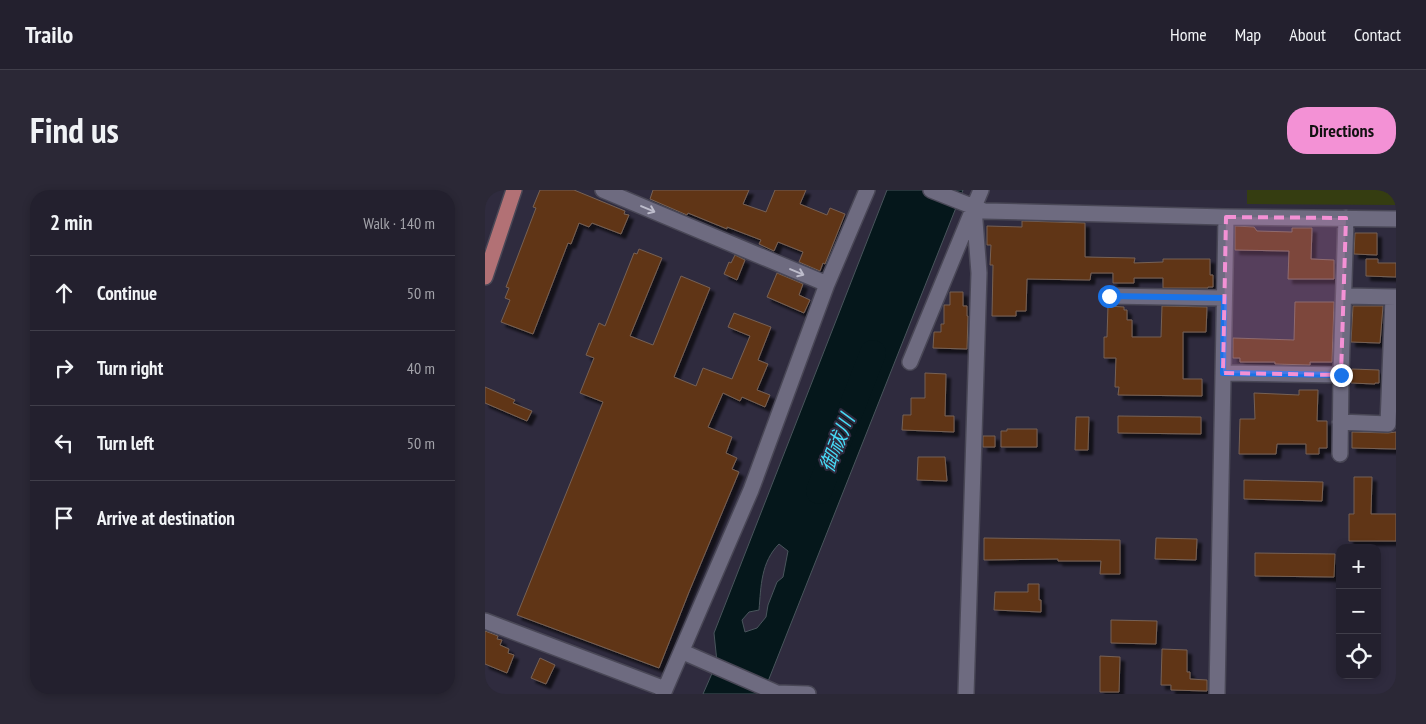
<!DOCTYPE html>
<html lang="en">
<head>
<meta charset="utf-8">
<style>
  :root { --surface:#23202e; --page:#2b2836; --text:#f1f3f6; --muted:#a3a3aa; --line:#403e4a; --accent:#f391d5 }
  body { margin:0; font-family:"PT Sans Narrow","Noto Sans JP",sans-serif; background:var(--page); color:var(--text) }
  .controls { position:absolute; right:15px; bottom:15px; display:grid; overflow:hidden; border-radius:10px; box-shadow:0 2px 8px #0003 }
  .controls button { width:45px; height:45px; display:grid; place-items:center; padding:0; border:0; border-bottom:1px solid var(--line); background:var(--surface); color:var(--text); font:25px sans-serif }
  .stop { position:absolute; width:15px; height:15px; margin:-11px; border:4px solid #1a73e8; border-radius:50%; background:#fff }
  .stop.end { background:#1a73e8; border-color:#fff; box-shadow:0 1px 5px #0008 }
  .list { margin:0; padding:0; list-style:none }
  h2 { display:flex; justify-content:space-between; align-items:center; height:65px; margin:0; padding:0 20px; font-size:21px }
  h2 small { font-size:16px; font-weight:400; color:var(--muted) }
  .list li { display:grid; grid-template-columns:32px 1fr auto; gap:15px; align-items:center; box-sizing:border-box; height:75px; padding:0 20px; border-top:1px solid var(--line) }
  .list b { display:block; font-size:19px; white-space:nowrap }
  .list em { font-size:16px; font-style:normal; color:var(--muted) }
  .icon { flex:none; width:28px; height:28px; fill:none; stroke:currentColor; stroke-width:2; stroke-linecap:round; stroke-linejoin:round }
  .map { position:relative; flex:none; width:911px; height:504px; overflow:hidden; border-radius:20px }
  header { display:flex; align-items:center; gap:30px; box-sizing:border-box; height:70px; padding:0 25px; background:var(--surface); border-bottom:1px solid var(--line) }
  header strong { font-size:24px }
  nav { display:flex; gap:28px; margin-inline-start:auto; font-size:18px }
  .intro { display:flex; align-items:center; justify-content:space-between; box-sizing:border-box; height:120px; padding:0 30px }
  h1 { margin:0; font-size:35px }
  .button { padding:12px 22px; border-radius:20px; background:var(--accent); color:#111; font-size:18px; font-weight:700 }
  main { display:flex; gap:30px; padding:0 30px }
  aside { flex:1; background:var(--surface); border-radius:20px; box-shadow:0 2px 8px #0003 }
  .map>svg:first-child { display:block }
  .green { fill:#353d11 }
  .water { fill:#05171b; stroke:#49555c; fill-rule:evenodd }
  .lines { fill:none; stroke-linecap:round; stroke-linejoin:round }
  .river { stroke:#05171b; stroke-width:26 }
  .building { fill:#613515; stroke:#766155; filter:url(#shadow) }
  .minor-casing { stroke:#494756; stroke-width:18 }
  .primary-casing { stroke:#494756; stroke-width:18 }
  .minor { stroke:#6e6b80; stroke-width:15 }
  .primary { stroke:#b27175; stroke-width:15 }
  .oneway { stroke:#bdbccb }
  .route { stroke:#1a73e8; stroke-width:6 }
  .marked { fill:#f391d5; fill-opacity:0.2; stroke:#f391d5; stroke-width:4; stroke-dasharray:10 6; stroke-linejoin:round }
  .labels { text-anchor:middle; stroke-width:4; stroke-linejoin:round; paint-order:stroke }
  .water-label { font-size:20px; font-style:italic; fill:#47dbf7; stroke:#2f2b3e }
</style>
</head>
<body>
<header>
<strong>Trailo</strong>
<nav><a>Home</a><a>Map</a><a>About</a><a>Contact</a></nav>
</header>
<div class="intro"><h1>Find us</h1><a class="button">Directions</a></div>
<main>
<aside>
<h2>2 min<small>Walk · 140 m</small></h2>
<ul class="list">
<li><svg class="icon" aria-label="ahead" viewBox="0 0 24 24"><path d="M12 20V5M6 11l6-6 6 6"/></svg><div><b>Continue</b></div><em>50 m</em></li>
<li><svg class="icon" aria-label="right" viewBox="0 0 24 24"><path d="M7 20v-9h11M14 6l5 5-5 5"/></svg><div><b>Turn right</b></div><em>40 m</em></li>
<li><svg class="icon" aria-label="left" viewBox="0 0 24 24"><path d="M17 20v-9H6M10 6l-5 5 5 5"/></svg><div><b>Turn left</b></div><em>50 m</em></li>
<li><svg class="icon" aria-label="arrive" viewBox="0 0 24 24"><path d="M6 21V4h12l-3 4 3 4H6"/></svg><div><b>Arrive at destination</b></div></li>
</ul>
</aside>
<div class="map">
<svg width="911" height="504" viewBox="0 0 911 504">
  <defs>
    <filter id="shadow"><feDropShadow dx="4.5" dy="4.5" stdDeviation="1" flood-color="#0009"/></filter>
  </defs>
  <rect width="100%" height="100%" fill="#2f2b3e"/>
  <!-- green -->
  <path class="green" d="M762,0h149v15l-149,-1z"/>
  <!-- water -->
  <path class="water" d="M402,0h76l-200,504h-60l14,-32 -3,-29zM372,190l3,1v13l-3,20 -12,40 -9,9 -3,1 -2,-9 7,-23 3,-15 6,-17zM294,354l9,7 -5,26 -6,5 -9,23 -2,12 -9,11 -12,4 -3,-12 7,-8 10,-2c2,-24 2,-48 20,-66z"/>
  <g class="lines">
    <!-- river -->
    <path class="river" d="M334,301l54,-138"/>
  </g>
  <!-- building -->
  <path class="building" d="M55,0h34l51,21 -1,3 5,1 -8,19 -29,-11 -3,4 -10,-4 -8,21 -3,-1 -35,91 -32,-12 9,-22 -5,-2 4,-10 -3,-1 30,-79 -3,-1z
    M168,0h96l-6,14 23,8 9,-22h31l-6,14 27,11 3,-7 15,6 -20,50 -2,-1 -3,8 -21,-9 4,-10 -25,-10 -4,9 -15,-7 2,-4 -34,-13v2l-39,-16 -1,2 -37,-16z
    M537,31l63,2v34l50,1 -1,5 29,-1v-3h47v16h3v12h-5v1h-45v-10h-29v5h-21v-10h-22l-1,7 -63,-1 -1,32h-10v5h-24l1,-51h-3l1,-20h-4v-19l35,1z
    M750,36l19,1 3,4 35,1v-4h20l-1,31 23,1v19h-46l1,-28 -54,-1z
    M870,43h22v22l-23,-1z
    M154,59l23,9 -32,78 23,9 28,-69 29,12 -36,89 22,9 7,-18 29,11 18,-43 -22,-9 6,-14 37,14 -13,33 10,4 -11,26 13,5 -5,12 -23,-10 -2,4 -17,-8 -15,34 24,10 -6,16 11,5 -5,11 7,3 -50,120 -30,76 -142,-53 86,-213 -23,-9 14,-35 -8,-3 13,-32 6,3 29,-73 3,1z
    M250,65l10,5 -8,20 -13,-6 5,-12 2,1z
    M881,69h12v4h18v14l-30,-1z
    M292,83l26,11 -4,11 11,5 -6,13 -37,-16z
    M465,102h13v14h4v10h1l-1,33 -34,-1 1,-16h7v-8h3v-19h6z
    M810,112h39l-2,60h-22v3l-35,-1v-2h-35v-4h-7v-20l61,2z
    M623,116l16,1v3h3v10h5v17h29l1,-31 45,1 -1,25h-23v47h19v17l-84,-1 1,-8h-4l1,-29h-12v-21h3z
    M868,116h30l-3,37 -29,-1z
    M867,179l27,1v13h-4v1l-24,-1z
    M440,183l21,1 -1,42h9v16l-52,-2 1,-15h8v-17h14z
    M0,197l30,13 -2,3 19,8 -5,10 -42,-18z
    M814,200h19l-1,31h10v27h-8v6h-13v-10h-29l-1,10h-37l1,-35h15l-1,-26 45,2z
    M633,226l83,1v17l-83,-1z
    M591,227h13l-1,33h-13z
    M522,239h30v18h-36v-16h6z
    M867,242l36,1 8,-1v17l-44,-1z
    M498,246h12v11h-12z
    M433,267h27l2,24 -30,-1z
    M869,287h18l-1,37h25v27h-47v-27h5z
    M759,290l79,2 -1,19 -78,-2z
    M499,348l136,2v34h-20l1,-13h-43v-2l-74,1z
    M671,348l41,1 -1,21 -41,-1z
    M770,363l80,1 -1,23 -79,-1z
    M543,394h11v16h2v12l-47,-2 1,-18h33z
    M626,430l46,1 -1,23 -45,-1z
    M0,441l13,5 -1,3 5,1 -2,5 9,4 -1,4 6,2 -7,18 -22,-9z
    M677,459l25,1v22h3v7l17,1v11l-36,-1v-5h-10z
    M615,466l20,1 -1,35h-19z
    M55,468l15,7 -9,19 -15,-6z"/>
  <g class="lines">
    <defs>
      <path id="minor" d="M118,0l224,94
        M446,0l53,21 242,6 170,2
        M624,106l115,2
        M859,106l52,1
        M425,172l71,-172
        M738,183l118,2 -1,79
        M856,185l5,-157
        M855,232l48,2 5,-127
        M0,431l180,68
        M198,462l94,41 31,1
        M178,504l88,-204 76,-206 40,-94
        M481,504l13,-421 -5,-65
        M732,504l9,-477"/>
      <path id="primary" d="M0,87l29,-87"/>
    </defs>
    <!-- minor casing -->
    <use href="#minor" class="minor-casing"/>
    <!-- primary casing -->
    <use href="#primary" class="primary-casing"/>
    <!-- minor -->
    <use href="#minor" class="minor"/>
    <!-- primary -->
    <use href="#primary" class="primary"/>
  </g>
  <!-- one-way arrows -->
  <defs><path id="oneway-shaft" d="M-6 0H5M1.5-3L5.5 0L1.5 3" fill="none" stroke-width="1.6" stroke-linecap="round" stroke-linejoin="round" transform="scale(1.25)"/></defs>
  <g class="oneway">
    <use href="#oneway-shaft" transform="translate(163 19) rotate(23)"/>
    <use href="#oneway-shaft" transform="translate(312 82) rotate(23)"/>
  </g>
  <g class="lines">
    <!-- route -->
    <path class="route" d="M624,106l115,2 -1,75 118,2"/>
  </g>
  <!-- marked area -->
  <path class="marked" d="M741,27l120,1 -5,157 -118,-2z"/>
  <g class="labels">
    <!-- water labels -->
    <g class="water-label">
      <text transform="translate(352 253) rotate(-68)" y="7">御祓川</text>
    </g>
  </g>
</svg>
<div class="controls">
<button>+</button>
<button>−</button>
<button><svg class="icon" aria-label="locate" viewBox="0 0 24 24"><circle cx="12" cy="12" r="6"/><path d="M12 2v4M12 18v4M2 12h4M18 12h4"/></svg></button>
</div>
<div class="stop" style="left:624px;top:106px"></div>
<div class="stop end" style="left:856px;top:185px"></div>
</div>
</main>
</body>
</html>
